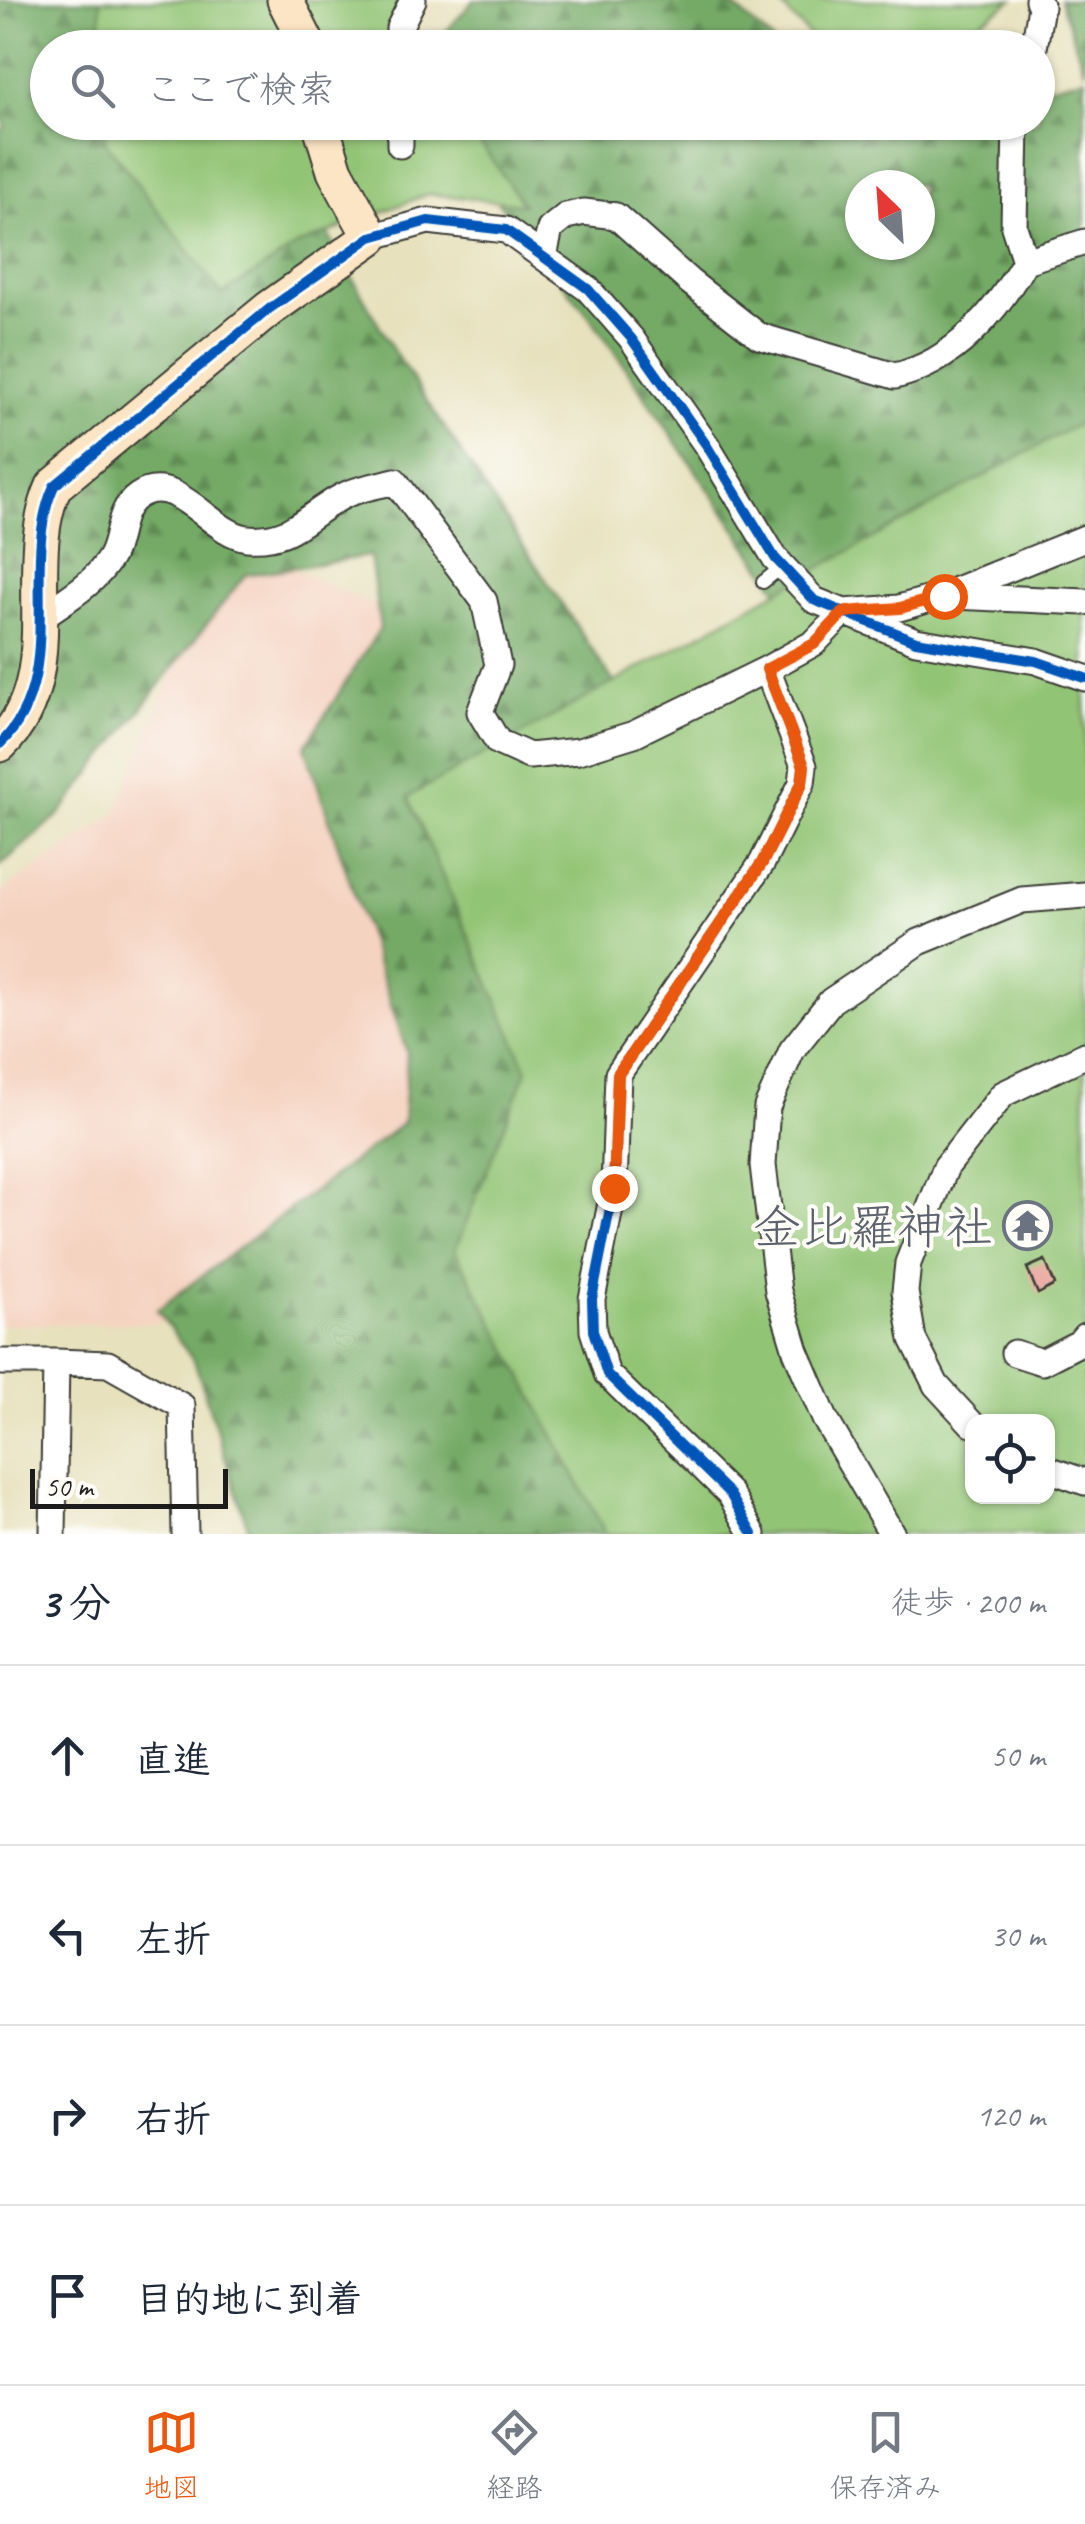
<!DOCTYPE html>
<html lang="ja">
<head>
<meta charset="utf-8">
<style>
  :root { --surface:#fff; --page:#f2f2f3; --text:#1f2937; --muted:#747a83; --line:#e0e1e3; --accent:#ea580c }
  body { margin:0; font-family:Caveat,"Klee One",sans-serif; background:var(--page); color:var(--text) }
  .controls { position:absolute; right:30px; bottom:30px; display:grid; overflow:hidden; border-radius:20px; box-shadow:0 2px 8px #0004 }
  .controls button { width:90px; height:90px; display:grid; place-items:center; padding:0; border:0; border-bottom:2px solid var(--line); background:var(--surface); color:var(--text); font:50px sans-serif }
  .compass { position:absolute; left:845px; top:170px; width:90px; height:90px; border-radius:50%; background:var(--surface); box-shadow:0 2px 8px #0004; rotate:335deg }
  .scale { position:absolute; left:30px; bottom:25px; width:198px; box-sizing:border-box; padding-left:10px; border:5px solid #1c1c1c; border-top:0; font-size:28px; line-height:35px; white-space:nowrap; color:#1c1c1c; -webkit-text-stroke:8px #fdfcf7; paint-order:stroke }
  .stop { position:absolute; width:30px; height:30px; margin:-22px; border:8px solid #ea580c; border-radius:50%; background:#fff }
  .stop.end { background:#ea580c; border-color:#fff; box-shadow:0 2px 10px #0008 }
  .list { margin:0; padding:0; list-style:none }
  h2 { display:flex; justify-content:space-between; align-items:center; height:130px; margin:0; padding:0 40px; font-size:42px }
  h2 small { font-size:32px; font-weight:400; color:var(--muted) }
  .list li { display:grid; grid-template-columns:65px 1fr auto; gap:30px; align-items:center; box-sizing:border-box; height:180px; padding:0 40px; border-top:2px solid var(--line) }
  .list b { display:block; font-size:38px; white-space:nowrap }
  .list em { font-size:32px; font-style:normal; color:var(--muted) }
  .icon { flex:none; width:55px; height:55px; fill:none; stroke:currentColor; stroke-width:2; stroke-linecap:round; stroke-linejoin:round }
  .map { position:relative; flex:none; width:1085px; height:1534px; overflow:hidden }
  .search { position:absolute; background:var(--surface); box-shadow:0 2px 8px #0004; left:30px; right:30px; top:30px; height:110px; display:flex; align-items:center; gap:25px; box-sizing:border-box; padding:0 35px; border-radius:55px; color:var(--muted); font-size:38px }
  .sheet { height:850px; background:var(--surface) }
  nav { display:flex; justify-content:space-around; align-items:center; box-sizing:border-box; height:140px; border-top:2px solid var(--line); background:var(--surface); font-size:28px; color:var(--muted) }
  nav a { display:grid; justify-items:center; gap:5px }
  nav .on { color:var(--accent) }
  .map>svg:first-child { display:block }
  .built { fill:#f5d3c1 }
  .forest { fill:url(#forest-firs); stroke:#486341; stroke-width:2.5; fill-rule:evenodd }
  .green { fill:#92c474; stroke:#577048; stroke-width:2.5; fill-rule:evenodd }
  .building { fill:#e6988f }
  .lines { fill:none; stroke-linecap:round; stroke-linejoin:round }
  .lane-casing { stroke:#3a3a34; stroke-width:16 }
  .street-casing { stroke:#3a3a34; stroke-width:29 }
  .secondary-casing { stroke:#3a3a34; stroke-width:39 }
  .lane { stroke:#fff; stroke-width:12 }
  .street { stroke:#fff; stroke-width:25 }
  .secondary { stroke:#fce5c4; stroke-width:35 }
  .cycleway-casing { stroke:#fdfcf7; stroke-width:16 }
  .cycleway { stroke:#0057b8; stroke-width:10 }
  .route { stroke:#ea580c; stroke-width:12 }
  .labels { text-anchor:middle; stroke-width:8; stroke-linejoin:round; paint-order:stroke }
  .worship-label { font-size:48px; fill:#5b616d; stroke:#fdfcf7; text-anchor:end }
</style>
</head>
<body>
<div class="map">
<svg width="1085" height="1534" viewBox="0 0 1085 1534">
  <defs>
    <pattern id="forest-firs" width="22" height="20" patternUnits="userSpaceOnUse" patternTransform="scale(2.5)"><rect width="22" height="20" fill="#75aa66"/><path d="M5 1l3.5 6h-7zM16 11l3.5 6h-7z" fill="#5f8a53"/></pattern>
  </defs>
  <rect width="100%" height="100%" fill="#fdfcf7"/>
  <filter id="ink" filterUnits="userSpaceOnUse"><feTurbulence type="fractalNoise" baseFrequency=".01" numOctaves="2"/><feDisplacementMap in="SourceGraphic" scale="20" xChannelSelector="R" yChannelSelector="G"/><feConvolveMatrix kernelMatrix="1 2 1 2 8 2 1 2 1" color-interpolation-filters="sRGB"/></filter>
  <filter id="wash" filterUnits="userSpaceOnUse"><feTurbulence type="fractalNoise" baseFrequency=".0048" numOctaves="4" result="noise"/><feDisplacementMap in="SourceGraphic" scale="40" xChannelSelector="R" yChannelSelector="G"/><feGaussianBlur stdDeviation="2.25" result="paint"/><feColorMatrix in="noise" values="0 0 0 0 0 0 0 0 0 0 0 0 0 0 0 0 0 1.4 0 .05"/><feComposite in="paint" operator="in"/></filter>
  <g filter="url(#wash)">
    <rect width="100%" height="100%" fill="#e7e1bd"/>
    <!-- built -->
    <path class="built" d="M225,539l191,84 28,522 -247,177 -197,3v-432l116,-79z"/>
    <!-- forest -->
    <path class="forest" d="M0,0h130l8,47 -90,1v74l103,1 149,62 95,168 234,352 185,-62 -220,-321 -141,-175 -4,-24 589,-1v-33l47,-12v1010l-48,221 48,226h-835l-55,-171 -38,-53 246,-187 4,-70 -102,-306 75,-119 -10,-72 -125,19 -185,239 -60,52v-733l5,-7 -5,-14zM860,185h60v60h-60zM972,1422h76v74h-76z
      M474,0h253l52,47h-344v-3z
      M1060,0h25v72z"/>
    <!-- green -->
    <path class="green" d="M100,0h313l-14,28 14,19h-311z
      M776,0h237l-71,47h-122z
      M105,123h361l57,81 -95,-10 -130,51 -76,50 -117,-154z
      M1085,420v1114h-479l-151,-284 72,-180 -119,-273zM972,1422h76v74h-76z"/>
    <g id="blocks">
      <!-- building -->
      <path class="building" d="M1045,1260l10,25 -17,9 -11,-26z"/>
    </g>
  </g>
  <g filter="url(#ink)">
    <use href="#blocks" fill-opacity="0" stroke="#3a3a34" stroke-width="2.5"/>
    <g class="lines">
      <defs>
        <path id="lane" d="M763,582l20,-16"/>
        <path id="street" d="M400,48l-1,-20 14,-28
          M1034,48l7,-41 -3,-7
          M400,122v23
          M1016,122l-2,105 11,34
          M371,237l57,-16 78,9 82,59 43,49 76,108 68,112 39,42 102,41 120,20 49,17
          M544,257l6,-28 16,-13 18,-4 32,4 74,66 69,54 136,40c59,-13 102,-65 130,-115l60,-19
          M954,596l131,6
          M40,618c23,-17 55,-34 70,-60 12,-20 6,-47 28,-62 38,-26 73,38 109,42 45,4 59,-23 96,-42 15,-8 35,-10 52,-15l89,120 14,64 -18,47 18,30 31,14 50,-5 55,-17 133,-65 47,-26 30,-31 55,-4 45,-13 141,-57
          M1014,1353l28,9 37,-19 6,-7
          M0,1362h56l-3,172
          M56,1362l52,2 74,42 3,128
          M972,1424l-36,-39 -23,-46 -8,-47 3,-29 38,-96 57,-73 82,-39
          M1048,1469l37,13
          M753,1534l-23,-40 -123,-120 -14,-43 -1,-32 22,-111 4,-114 144,-211 40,-80 2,-17 -37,-97
          M892,1534l-67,-115 -29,-68 -18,-60 -15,-126 4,-58 25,-57 39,-49 88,-59 103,-42 63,-5"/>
        <path id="secondary" d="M285,0l24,48
          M0,744c70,-68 18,-180 54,-258l215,-177 102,-72 -36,-66 -15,-49"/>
      </defs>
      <!-- lane casing -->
      <use href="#lane" class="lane-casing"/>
      <!-- street casing -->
      <use href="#street" class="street-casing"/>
      <!-- secondary casing -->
      <use href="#secondary" class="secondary-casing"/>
      <!-- lane -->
      <use href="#lane" class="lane"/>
      <!-- street -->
      <use href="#street" class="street"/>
      <!-- secondary -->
      <use href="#secondary" class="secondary"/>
      <defs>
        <path id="cycleway" d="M0,744c70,-68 18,-180 54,-258l215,-177 102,-72 57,-16 78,9 82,59 43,49 76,108 68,112 39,42 102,41 120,20 49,17
          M753,1534l-23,-40 -123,-120 -14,-43 -1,-32 22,-111 4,-114 144,-211 40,-80 2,-17 -37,-97"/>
      </defs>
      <!-- cycleway casing -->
      <use href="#cycleway" class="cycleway-casing"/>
      <!-- cycleway -->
      <use href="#cycleway" class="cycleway"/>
    </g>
  </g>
  <g class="lines" filter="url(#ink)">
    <!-- route -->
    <path class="route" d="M614,1188l4,-114 144,-211 40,-80 2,-17 -37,-97 47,-25 30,-32 56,-4 44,-12"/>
  </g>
  <!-- icons -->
  <defs>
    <symbol id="temple-ring" viewBox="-11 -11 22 22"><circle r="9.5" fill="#fdfcf7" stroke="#6b7280" stroke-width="1.5"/><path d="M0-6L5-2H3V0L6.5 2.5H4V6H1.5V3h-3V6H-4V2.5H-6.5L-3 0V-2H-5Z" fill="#6b7280"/></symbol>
  </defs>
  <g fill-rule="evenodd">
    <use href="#temple-ring" x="1000" y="1198" width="55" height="55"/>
  </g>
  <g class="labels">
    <!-- worship labels -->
    <g class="worship-label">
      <text x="993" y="1243">金比羅神社</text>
    </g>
  </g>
</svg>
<div class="controls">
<button><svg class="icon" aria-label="locate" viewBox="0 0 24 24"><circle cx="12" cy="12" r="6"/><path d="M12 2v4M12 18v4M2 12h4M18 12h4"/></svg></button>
</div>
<svg class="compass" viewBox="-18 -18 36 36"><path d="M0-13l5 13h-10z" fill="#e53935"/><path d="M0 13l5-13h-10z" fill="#747a83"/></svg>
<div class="scale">50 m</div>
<div class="stop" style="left:944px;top:596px"></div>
<div class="stop end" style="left:614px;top:1188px"></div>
<div class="search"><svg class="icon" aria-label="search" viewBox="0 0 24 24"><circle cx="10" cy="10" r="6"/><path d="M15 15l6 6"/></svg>ここで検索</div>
</div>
<section class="sheet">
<h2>3 分<small>徒歩 · 200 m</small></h2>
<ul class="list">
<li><svg class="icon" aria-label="ahead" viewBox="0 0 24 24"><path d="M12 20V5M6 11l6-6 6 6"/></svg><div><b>直進</b></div><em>50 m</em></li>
<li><svg class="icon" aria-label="left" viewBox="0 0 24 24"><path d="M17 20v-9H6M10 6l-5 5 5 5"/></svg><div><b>左折</b></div><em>30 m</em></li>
<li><svg class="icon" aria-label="right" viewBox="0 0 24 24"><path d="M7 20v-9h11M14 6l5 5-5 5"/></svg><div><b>右折</b></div><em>120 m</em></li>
<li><svg class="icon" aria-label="arrive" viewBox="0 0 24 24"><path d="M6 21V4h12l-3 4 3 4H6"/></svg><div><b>目的地に到着</b></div></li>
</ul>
</section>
<nav>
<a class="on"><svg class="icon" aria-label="map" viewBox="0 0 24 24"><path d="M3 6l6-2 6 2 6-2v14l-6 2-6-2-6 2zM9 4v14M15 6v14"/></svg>地図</a>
<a><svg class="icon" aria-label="directions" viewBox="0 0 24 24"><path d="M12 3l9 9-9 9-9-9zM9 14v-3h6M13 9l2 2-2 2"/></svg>経路</a>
<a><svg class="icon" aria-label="saved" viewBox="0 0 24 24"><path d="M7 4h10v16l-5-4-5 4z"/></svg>保存済み</a>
</nav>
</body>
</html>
